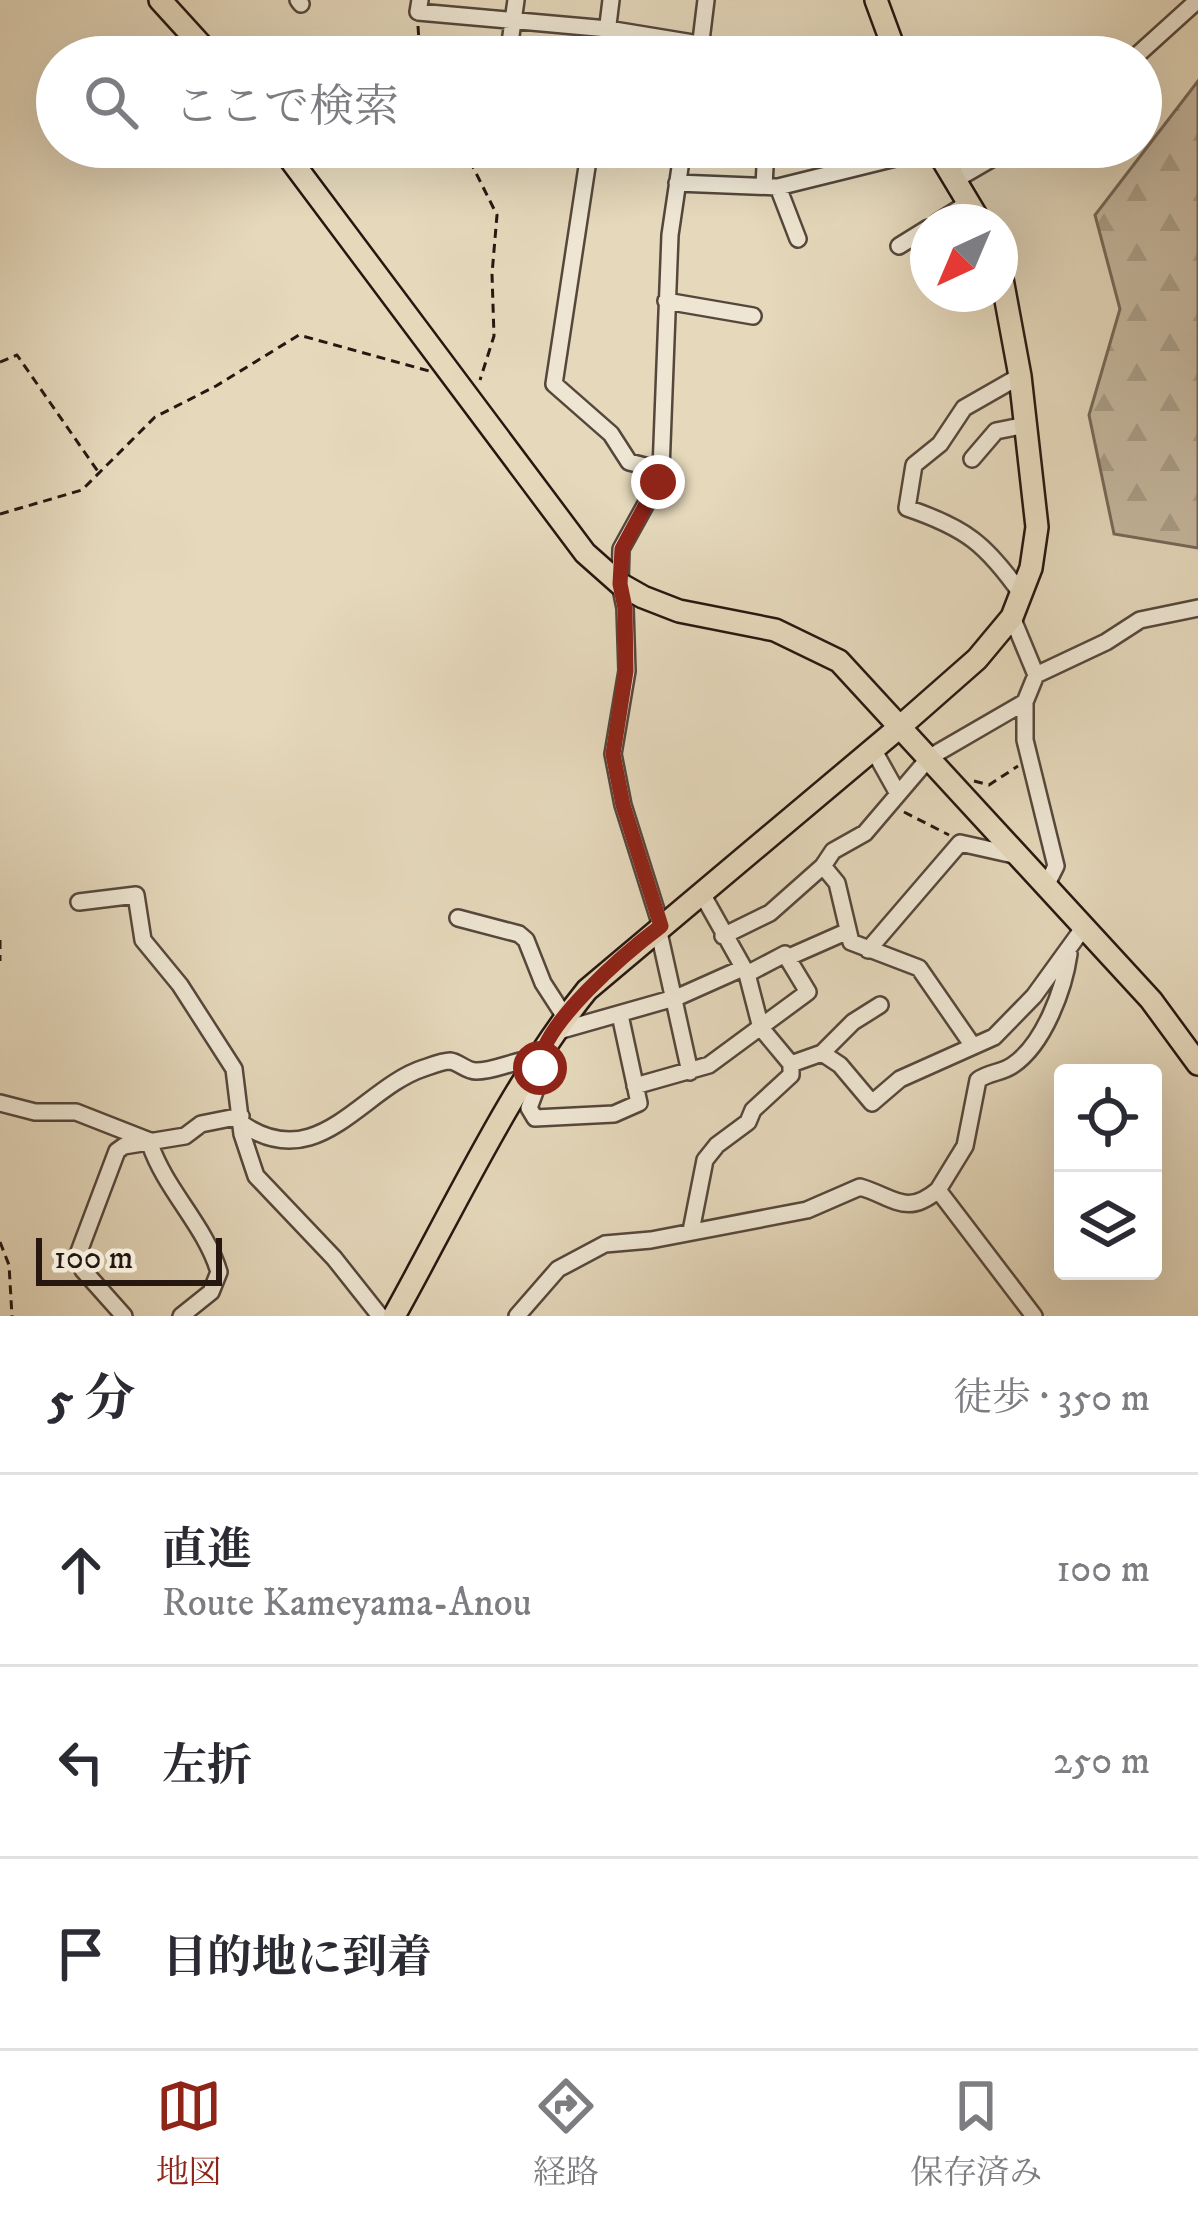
<!DOCTYPE html>
<html lang="ja">
<head>
<meta charset="utf-8">
<style>
  :root { --surface:#fff; --page:#f7f7f7; --text:#2b2b33; --muted:#7c7c81; --line:#e1e1e2; --accent:#8f2418 }
  body { margin:0; font-family:"IM FELL DW Pica","Noto Serif JP",serif; background:var(--page); color:var(--text) }
  .controls { position:absolute; right:36px; bottom:36px; display:grid; overflow:hidden; border-radius:12px; box-shadow:0 12px 48px #0002 }
  .controls button { width:108px; height:108px; display:grid; place-items:center; padding:0; border:0; border-bottom:3px solid var(--line); background:var(--surface); color:var(--text); font:60px sans-serif }
  .compass { position:absolute; left:910px; top:204px; width:108px; height:108px; border-radius:50%; background:var(--surface); box-shadow:0 12px 48px #0002; rotate:224deg }
  .scale { position:absolute; left:36px; bottom:30px; width:186px; box-sizing:border-box; padding-left:12px; border:6px solid #271711; border-top:0; font-size:33px; line-height:42px; white-space:nowrap; color:#271711; -webkit-text-stroke:9px #eee6d3; paint-order:stroke }
  .stop { position:absolute; width:36px; height:36px; margin:-27px; border:9px solid #8f2418; border-radius:50%; background:#fff }
  .stop.end { background:#8f2418; border-color:#fff; box-shadow:0 3px 12px #0008 }
  .list { margin:0; padding:0; list-style:none }
  h2 { display:flex; justify-content:space-between; align-items:center; height:156px; margin:0; padding:0 48px; font-size:51px }
  h2 small { font-size:39px; font-weight:400; color:var(--muted) }
  .list li { display:grid; grid-template-columns:78px 1fr auto; gap:36px; align-items:center; box-sizing:border-box; height:192px; padding:0 48px; border-top:3px solid var(--line) }
  .list b { display:block; font-size:45px; white-space:nowrap }
  .list p { margin:0; font-size:39px; white-space:nowrap; color:var(--muted) }
  .list em { font-size:39px; font-style:normal; color:var(--muted) }
  .icon { flex:none; width:66px; height:66px; fill:none; stroke:currentColor; stroke-width:2; stroke-linecap:round; stroke-linejoin:round }
  .map { position:relative; flex:none; width:1198px; height:1316px; overflow:hidden }
  .search { position:absolute; background:var(--surface); box-shadow:0 12px 48px #0002; left:36px; right:36px; top:36px; height:132px; display:flex; align-items:center; gap:30px; box-sizing:border-box; padding:0 42px; border-radius:66px; color:var(--muted); font-size:45px }
  .sheet { height:732px; background:var(--surface) }
  nav { display:flex; justify-content:space-around; align-items:center; box-sizing:border-box; height:168px; border-top:3px solid var(--line); background:var(--surface); font-size:33px; color:var(--muted) }
  nav a { display:grid; justify-items:center; gap:6px }
  nav .on { color:var(--accent) }
  .map>svg:first-child { display:block }
  .forest { fill:url(#forest-firs); stroke:#766758; stroke-width:3 }
  .lines { fill:none; stroke-linecap:round; stroke-linejoin:round }
  .minor-casing { stroke:#56473c; stroke-width:20 }
  .major-casing { stroke:#271711; stroke-width:26 }
  .path { stroke:#271711; stroke-width:3; stroke-dasharray:9 6; stroke-linecap:butt }
  .minor { stroke:#eee6d3; stroke-width:15 }
  .major { stroke:#e5d8bb; stroke-width:21 }
  .route { stroke:#8f2418; stroke-width:15 }
</style>
</head>
<body>
<div class="map">
<svg width="1198" height="1316" viewBox="0 0 1198 1316">
  <defs>
    <pattern id="forest-firs" width="22" height="20" patternUnits="userSpaceOnUse" patternTransform="scale(3)"><rect width="22" height="20" fill="#c5b79e"/><path d="M5 1l3.5 6h-7zM16 11l3.5 6h-7z" fill="#a99d87"/></pattern>
  </defs>
  <rect width="100%" height="100%" fill="#e5d8bb"/>
  <filter id="stains"><feTurbulence type="fractalNoise" baseFrequency=".00167" numOctaves="4"/><feColorMatrix values="0 0 0 0 .2 0 0 0 0 .09 0 0 0 0 .02 0 0 0 .5 -.17"/></filter>
  <radialGradient id="worn" r=".72"><stop offset=".6" stop-color="#630" stop-opacity="0"/><stop offset="1" stop-color="#630" stop-opacity=".3"/></radialGradient>
  <!-- forest -->
  <path class="forest" d="M1198,81v467l-84,-14 -25,-119 31,-106 -25,-94z"/>
  <g class="lines">
    <defs>
      <path id="minor" d="M298,0l3,4
        M420,0l-2,12 190,17 170,28
        M508,57l8,-57
        M604,57l7,-57
        M699,57l7,-57
        M1135,57l63,-57
        M590,147l-36,237 57,50 18,28 32,8
        M955,180l57,-33
        M677,183l101,4 158,-39
        M764,186l2,-39
        M778,187l20,52
        M938,222l30,-19
        M899,246l29,-18
        M666,301l87,15
        M1020,376l-56,32 -24,36 -26,21 -7,43c59,20 79,36 115,87
        M972,459l24,-28 30,-6
        M1012,617l24,58 -11,27v38l31,126 -10,20
        M1036,675l70,-33 34,-22 58,-12
        M873,749l24,43
        M937,753l88,-51
        M923,765l-58,68 -32,18 -10,15 14,17 14,59 68,26 54,78
        M701,892l46,82 14,54 30,36 31,-11 18,12 32,38 28,-24 94,-42 40,-41 50,-69
        M79,902l57,-7 7,45 37,45 54,84 8,65 14,42 78,82 46,58
        M458,918l61,16 7,6 17,43 22,34
        M661,926l-38,-121 -10,-51 14,-83 -2,-63 -5,-24 1,-35 37,-67 3,-12 9,-235 13,-88
        M658,928l32,144
        M723,936l47,-23 53,-47
        M868,950l92,-107 58,13
        M789,957l59,-26
        M555,1032l123,-35 65,-29
        M822,1053l31,-31 27,-17
        M635,1086l74,-21 99,-73 -23,-38 -38,20
        M0,1103l35,9h41l74,29
        M241,1123c77,54 121,-35 183,-55 6,-2 19,-7 26,-7 9,1 16,10 26,10 21,0 41,-13 63,-12l1,19 -11,30 6,10 79,-4 25,-11 -19,-88
        M150,1144c16,47 55,81 69,128l-8,20 -30,24
        M938,1190l27,-44 13,-66c11,-8 24,-7 35,-15 31,-21 51,-76 56,-111
        M691,1231l14,-71 12,-15 31,-23 5,-12 38,-35v-11
        M124,1316l-41,-46 -6,-13 40,-106 7,-5 61,-10 16,-12 40,-8
        M517,1316l41,-47 47,-25 46,-4 156,-30 53,-23c34,10 46,30 78,3l96,126"/>
      <path id="major" d="M160,0l52,57
        M876,0l21,57
        M281,147l304,406 35,31 23,13 36,14 96,19 64,31 312,339 47,64
        M935,147l45,75
        M394,1316c58,-104 119,-235 193,-326l315,-265 75,-66 35,-42 19,-49 6,-41 -17,-151 -20,-108"/>
    </defs>
    <!-- minor casing -->
    <use href="#minor" class="minor-casing"/>
    <!-- major casing -->
    <use href="#major" class="major-casing"/>
    <!-- path -->
    <path class="path" d="M418,26l2,31
      M463,147l34,68 -5,59 2,62 -14,44
      M0,362l17,-7 82,118
      M0,514l82,-24 73,-73 61,-31 83,-51 130,36
      M974,781l15,4 29,-19
      M904,812l45,23
      M0,940v21
      M0,1242l9,23 3,51"/>
    <!-- minor -->
    <use href="#minor" class="minor"/>
    <!-- major -->
    <use href="#major" class="major"/>
  </g>
  <g class="lines">
    <!-- route -->
    <path class="route" d="M540,1068c-3,-41 89,-118 121,-142l-38,-121 -10,-51 13,-83 -1,-63 -5,-24 2,-35 36,-67"/>
  </g>
  <rect width="100%" height="100%" filter="url(#stains)"/>
  <rect width="100%" height="100%" fill="url(#worn)"/>
</svg>
<div class="controls">
<button><svg class="icon" aria-label="locate" viewBox="0 0 24 24"><circle cx="12" cy="12" r="6"/><path d="M12 2v4M12 18v4M2 12h4M18 12h4"/></svg></button>
<button><svg class="icon" aria-label="layers" viewBox="0 0 24 24"><path d="M12 4l9 5-9 5-9-5zM3 14l9 5 9-5"/></svg></button>
</div>
<svg class="compass" viewBox="-18 -18 36 36"><path d="M0-13l5 13h-10z" fill="#e53935"/><path d="M0 13l5-13h-10z" fill="#7c7c81"/></svg>
<div class="scale">100 m</div>
<div class="stop" style="left:540px;top:1068px"></div>
<div class="stop end" style="left:658px;top:482px"></div>
<div class="search"><svg class="icon" aria-label="search" viewBox="0 0 24 24"><circle cx="10" cy="10" r="6"/><path d="M15 15l6 6"/></svg>ここで検索</div>
</div>
<section class="sheet">
<h2>5 分<small>徒歩 · 350 m</small></h2>
<ul class="list">
<li><svg class="icon" aria-label="ahead" viewBox="0 0 24 24"><path d="M12 20V5M6 11l6-6 6 6"/></svg><div><b>直進</b><p>Route Kameyama-Anou</p></div><em>100 m</em></li>
<li><svg class="icon" aria-label="left" viewBox="0 0 24 24"><path d="M17 20v-9H6M10 6l-5 5 5 5"/></svg><div><b>左折</b></div><em>250 m</em></li>
<li><svg class="icon" aria-label="arrive" viewBox="0 0 24 24"><path d="M6 21V4h12l-3 4 3 4H6"/></svg><div><b>目的地に到着</b></div></li>
</ul>
</section>
<nav>
<a class="on"><svg class="icon" aria-label="map" viewBox="0 0 24 24"><path d="M3 6l6-2 6 2 6-2v14l-6 2-6-2-6 2zM9 4v14M15 6v14"/></svg>地図</a>
<a><svg class="icon" aria-label="directions" viewBox="0 0 24 24"><path d="M12 3l9 9-9 9-9-9zM9 14v-3h6M13 9l2 2-2 2"/></svg>経路</a>
<a><svg class="icon" aria-label="saved" viewBox="0 0 24 24"><path d="M7 4h10v16l-5-4-5 4z"/></svg>保存済み</a>
</nav>
</body>
</html>
